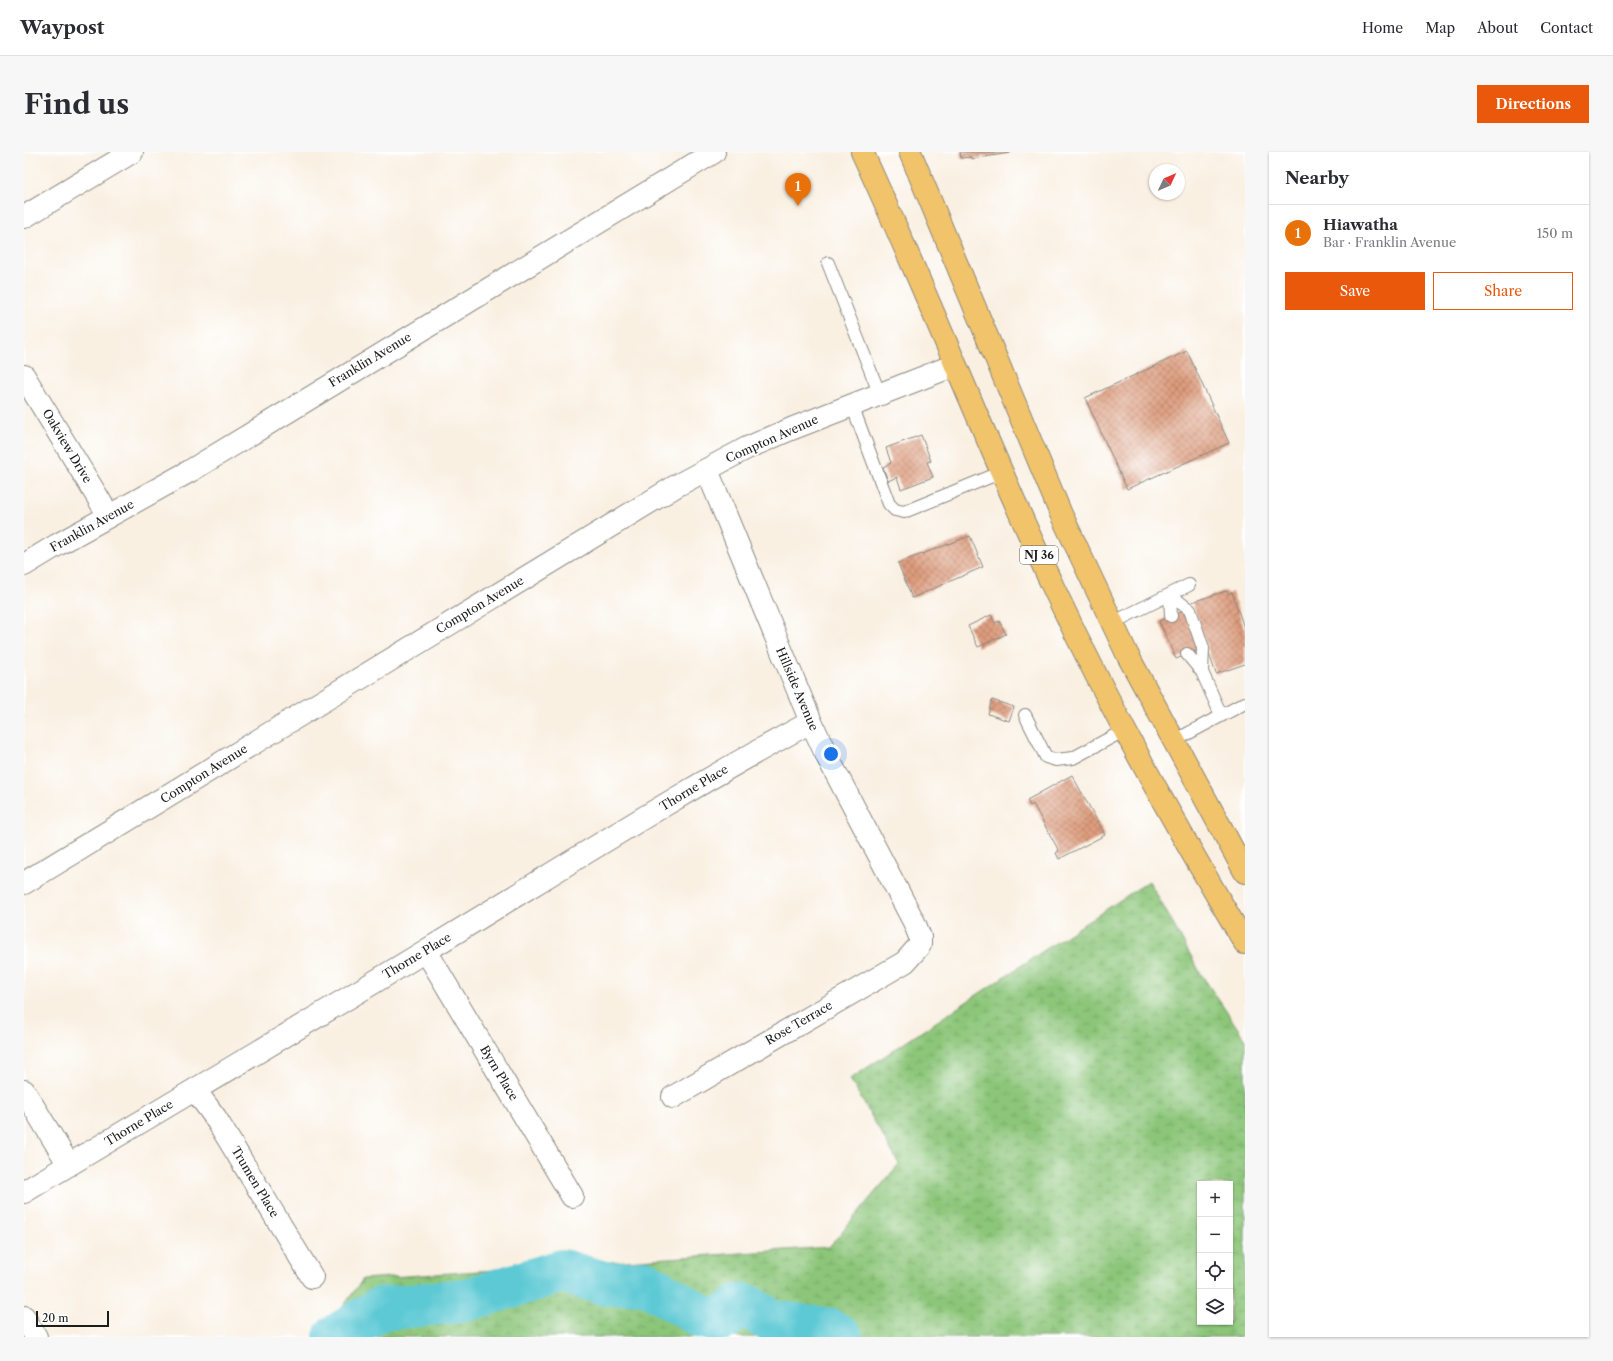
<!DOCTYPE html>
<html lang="en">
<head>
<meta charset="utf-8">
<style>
  :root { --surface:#fff; --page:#f7f7f7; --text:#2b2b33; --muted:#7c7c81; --line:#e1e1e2; --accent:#ea580c }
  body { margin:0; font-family:"Libre Caslon Text",serif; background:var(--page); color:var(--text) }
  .controls { position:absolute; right:12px; bottom:12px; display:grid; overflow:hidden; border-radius:0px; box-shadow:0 1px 3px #0004 }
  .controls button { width:36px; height:36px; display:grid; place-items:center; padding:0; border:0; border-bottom:1px solid var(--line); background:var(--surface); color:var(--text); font:20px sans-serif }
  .compass { position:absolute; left:1125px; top:12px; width:36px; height:36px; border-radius:50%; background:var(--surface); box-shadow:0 1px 3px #0004; rotate:46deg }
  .scale { position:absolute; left:12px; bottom:10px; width:73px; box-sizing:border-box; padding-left:4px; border:2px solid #1c1c1c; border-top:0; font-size:11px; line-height:14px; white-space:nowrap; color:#1c1c1c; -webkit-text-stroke:3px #fff; paint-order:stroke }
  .you { position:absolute; left:807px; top:602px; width:14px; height:14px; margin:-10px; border:3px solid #fff; border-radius:50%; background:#1a73e8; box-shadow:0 0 0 6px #1a73e833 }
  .badge { display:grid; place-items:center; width:26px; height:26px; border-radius:50%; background:var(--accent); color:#fff; font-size:13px; font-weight:700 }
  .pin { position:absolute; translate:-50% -33px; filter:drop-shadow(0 1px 2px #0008) }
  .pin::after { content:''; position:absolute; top:21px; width:14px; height:12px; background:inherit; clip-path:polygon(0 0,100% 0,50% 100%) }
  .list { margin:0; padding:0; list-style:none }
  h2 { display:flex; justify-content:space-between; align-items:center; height:52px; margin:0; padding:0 16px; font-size:17px }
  h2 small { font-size:13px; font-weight:400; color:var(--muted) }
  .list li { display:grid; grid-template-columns:26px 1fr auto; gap:12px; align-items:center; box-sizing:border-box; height:56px; padding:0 16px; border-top:1px solid var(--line) }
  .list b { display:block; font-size:15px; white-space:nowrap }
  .list p { margin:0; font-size:13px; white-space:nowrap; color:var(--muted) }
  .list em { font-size:13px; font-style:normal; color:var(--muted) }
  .actions { display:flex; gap:8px; padding:12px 16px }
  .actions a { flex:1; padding:9px 0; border:1px solid var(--accent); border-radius:0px; text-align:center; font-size:14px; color:var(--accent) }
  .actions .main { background:var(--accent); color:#fff }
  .icon { flex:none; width:22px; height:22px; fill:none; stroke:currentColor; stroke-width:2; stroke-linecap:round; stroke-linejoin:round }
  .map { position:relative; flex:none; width:1221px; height:1185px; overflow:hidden; border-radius:0px }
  header { display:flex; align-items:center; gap:24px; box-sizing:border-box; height:56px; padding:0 20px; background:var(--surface); border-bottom:1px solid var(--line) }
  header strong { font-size:19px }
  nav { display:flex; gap:22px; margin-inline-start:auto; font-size:14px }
  .intro { display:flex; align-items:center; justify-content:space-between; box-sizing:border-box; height:96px; padding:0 24px }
  h1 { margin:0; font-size:28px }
  .button { padding:10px 18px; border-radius:0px; background:var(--accent); color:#fff; font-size:14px; font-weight:700 }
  main { display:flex; gap:24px; padding:0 24px }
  aside { flex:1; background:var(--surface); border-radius:0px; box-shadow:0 1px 3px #0004 }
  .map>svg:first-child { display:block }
  .wetland { fill:url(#wetland-marsh); stroke:#54714a; fill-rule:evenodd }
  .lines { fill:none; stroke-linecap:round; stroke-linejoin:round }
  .river { stroke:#5dc9d4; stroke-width:44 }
  .building { fill:url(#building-cross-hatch) }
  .lane-casing { stroke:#8a867f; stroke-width:14 }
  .street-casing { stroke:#8a867f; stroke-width:24 }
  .highway-casing { stroke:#8a867f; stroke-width:24 }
  .lane { stroke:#fff; stroke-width:12 }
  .street { stroke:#fff; stroke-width:22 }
  .highway { stroke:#f1c36a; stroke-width:22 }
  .labels { text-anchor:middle; stroke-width:3.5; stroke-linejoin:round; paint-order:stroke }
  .shield { fill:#fff; stroke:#606060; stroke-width:1 }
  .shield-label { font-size:11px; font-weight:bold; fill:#1c1c1c }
  .street-label { font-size:12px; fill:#1c1c1c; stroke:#fff }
</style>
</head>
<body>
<header>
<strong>Waypost</strong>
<nav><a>Home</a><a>Map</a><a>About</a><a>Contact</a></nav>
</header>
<div class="intro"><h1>Find us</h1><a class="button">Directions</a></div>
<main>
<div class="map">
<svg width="1221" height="1185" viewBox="0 0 1221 1185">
  <defs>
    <pattern id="wetland-marsh" width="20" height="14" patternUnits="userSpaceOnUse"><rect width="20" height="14" fill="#8cc679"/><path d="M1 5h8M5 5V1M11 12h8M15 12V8" fill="none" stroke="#78aa68"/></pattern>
    <pattern id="building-cross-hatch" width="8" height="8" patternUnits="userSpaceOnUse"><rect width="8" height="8" fill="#de9d7e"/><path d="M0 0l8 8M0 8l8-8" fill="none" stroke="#b37f66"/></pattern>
  </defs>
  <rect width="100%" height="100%" fill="#fff"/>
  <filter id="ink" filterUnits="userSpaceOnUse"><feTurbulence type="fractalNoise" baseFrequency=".025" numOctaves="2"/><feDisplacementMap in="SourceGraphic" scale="8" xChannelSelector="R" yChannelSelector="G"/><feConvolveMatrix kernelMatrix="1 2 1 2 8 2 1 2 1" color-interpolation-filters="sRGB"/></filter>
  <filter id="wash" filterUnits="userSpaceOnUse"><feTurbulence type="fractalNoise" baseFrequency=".012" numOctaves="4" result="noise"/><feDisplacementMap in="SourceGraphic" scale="16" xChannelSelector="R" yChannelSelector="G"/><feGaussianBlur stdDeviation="0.9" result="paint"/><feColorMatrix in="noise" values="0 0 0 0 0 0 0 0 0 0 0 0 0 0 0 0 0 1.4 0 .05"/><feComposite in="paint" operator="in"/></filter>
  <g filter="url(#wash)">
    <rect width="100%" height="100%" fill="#f9f0e2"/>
    <!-- wetland -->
    <path class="wetland" d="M1125,729l52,93 44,65v298h-924l42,-58 466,-32 70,-83 -49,-85zM1176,1032h30v138h-30z"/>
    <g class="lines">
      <!-- river -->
      <path class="river" d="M311,1185l45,-28 86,-9 96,-29 45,13 37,-2 59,35 12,3 9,-2 15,-12h8l26,16 53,7 15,8"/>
    </g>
    <g id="blocks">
      <!-- building -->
      <path class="building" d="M936,0h50v1l-39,6v-2l-10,1z
        M1163,199l42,92 -102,46 -42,-91z
        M897,283l10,26 -4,1 6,15 -32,12 -4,-12 -9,4 -5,-14 8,-4 -5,-15z
        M946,384l13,31 -71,31 -14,-35z
        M1202,439l2,3 4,-2 13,39v33l-29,10 -24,-72z
        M1160,459l17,38 -25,10 -17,-38z
        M967,463l4,8 4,-2 7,13 -28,13 -10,-21z
        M968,548l22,7 -5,14 -21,-7z
        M1048,623l33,60 -46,24 -3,-6 3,-2 -26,-47 -3,2 -3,-6z"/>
    </g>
  </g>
  <g filter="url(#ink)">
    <use href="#blocks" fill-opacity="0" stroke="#8a867f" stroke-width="1"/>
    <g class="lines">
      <defs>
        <path id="lane" d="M804,111l52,132
          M828,253l37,99 6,6 9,2 98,-40
          M1146,443l20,15 13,38 -1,24
          M1146,443l1,21
          M1088,471l77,-38
          M1163,502l15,18 19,43
          M1001,563l21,42 10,3 17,-2 52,-28
          M1150,589l71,-38"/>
        <path id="street" d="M0,65l108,-65
          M0,224l85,140
          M0,413l33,-20 133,-74 524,-319
          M0,731l652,-397 71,-38 44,-19 164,-64
          M402,799l146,245
          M171,938l20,27 97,160
          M0,939l45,74
          M649,945l232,-135 15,-17v-8l-6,-15 -86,-164 -17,-36 -104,-252
          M0,1040c134,-81 269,-160 403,-242 127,-77 253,-158 384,-228
          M0,1165l12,20"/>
        <path id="highway" d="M838,0c67,144 125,293 192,437 57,121 122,239 191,354
          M886,0l151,362 67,142 117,216"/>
      </defs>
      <!-- lane casing -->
      <use href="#lane" class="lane-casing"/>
      <!-- street casing -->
      <use href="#street" class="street-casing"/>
      <!-- highway casing -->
      <use href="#highway" class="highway-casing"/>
      <!-- lane -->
      <use href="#lane" class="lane"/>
      <!-- street -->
      <use href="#street" class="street"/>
      <!-- highway -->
      <use href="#highway" class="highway"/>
    </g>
  </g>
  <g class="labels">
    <!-- shield labels -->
    <rect class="shield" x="996" y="394" width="38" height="18" rx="3"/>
    <g class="shield-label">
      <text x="1015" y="407">NJ 36</text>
    </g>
    <!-- street labels -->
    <g class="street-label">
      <text transform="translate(346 208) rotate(-31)" y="4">Franklin Avenue</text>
      <text transform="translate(748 287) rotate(-24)" y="4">Compton Avenue</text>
      <text transform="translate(43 294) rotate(59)" y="4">Oakview Drive</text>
      <text transform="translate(68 374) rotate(-29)" y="4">Franklin Avenue</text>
      <text transform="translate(456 453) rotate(-31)" y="4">Compton Avenue</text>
      <text transform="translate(773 537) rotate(67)" y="4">Hillside Avenue</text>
      <text transform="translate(180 622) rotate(-32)" y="4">Compton Avenue</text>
      <text transform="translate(670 636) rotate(-31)" y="4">Thorne Place</text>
      <text transform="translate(393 804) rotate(-31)" y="4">Thorne Place</text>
      <text transform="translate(775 871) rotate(-30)" y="4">Rose Terrace</text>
      <text transform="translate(475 921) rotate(59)" y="4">Byrn Place</text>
      <text transform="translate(115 971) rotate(-31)" y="4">Thorne Place</text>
      <text transform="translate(231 1030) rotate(59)" y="4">Trumen Place</text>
    </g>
  </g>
</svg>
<div class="controls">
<button>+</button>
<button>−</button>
<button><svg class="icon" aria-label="locate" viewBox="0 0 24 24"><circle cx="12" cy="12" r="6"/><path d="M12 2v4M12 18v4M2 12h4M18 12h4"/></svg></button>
<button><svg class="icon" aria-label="layers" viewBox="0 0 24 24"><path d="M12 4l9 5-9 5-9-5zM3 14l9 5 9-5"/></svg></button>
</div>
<svg class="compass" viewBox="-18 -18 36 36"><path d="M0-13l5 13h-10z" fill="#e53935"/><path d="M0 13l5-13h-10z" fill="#7c7c81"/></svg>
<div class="scale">20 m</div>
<div class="you"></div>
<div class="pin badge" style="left:774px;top:54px;background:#e8710a">1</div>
</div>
<aside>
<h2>Nearby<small></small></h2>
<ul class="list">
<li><span class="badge" style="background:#e8710a">1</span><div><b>Hiawatha</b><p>Bar · Franklin Avenue</p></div><em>150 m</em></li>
</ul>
<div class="actions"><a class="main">Save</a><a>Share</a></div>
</aside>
</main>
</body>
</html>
